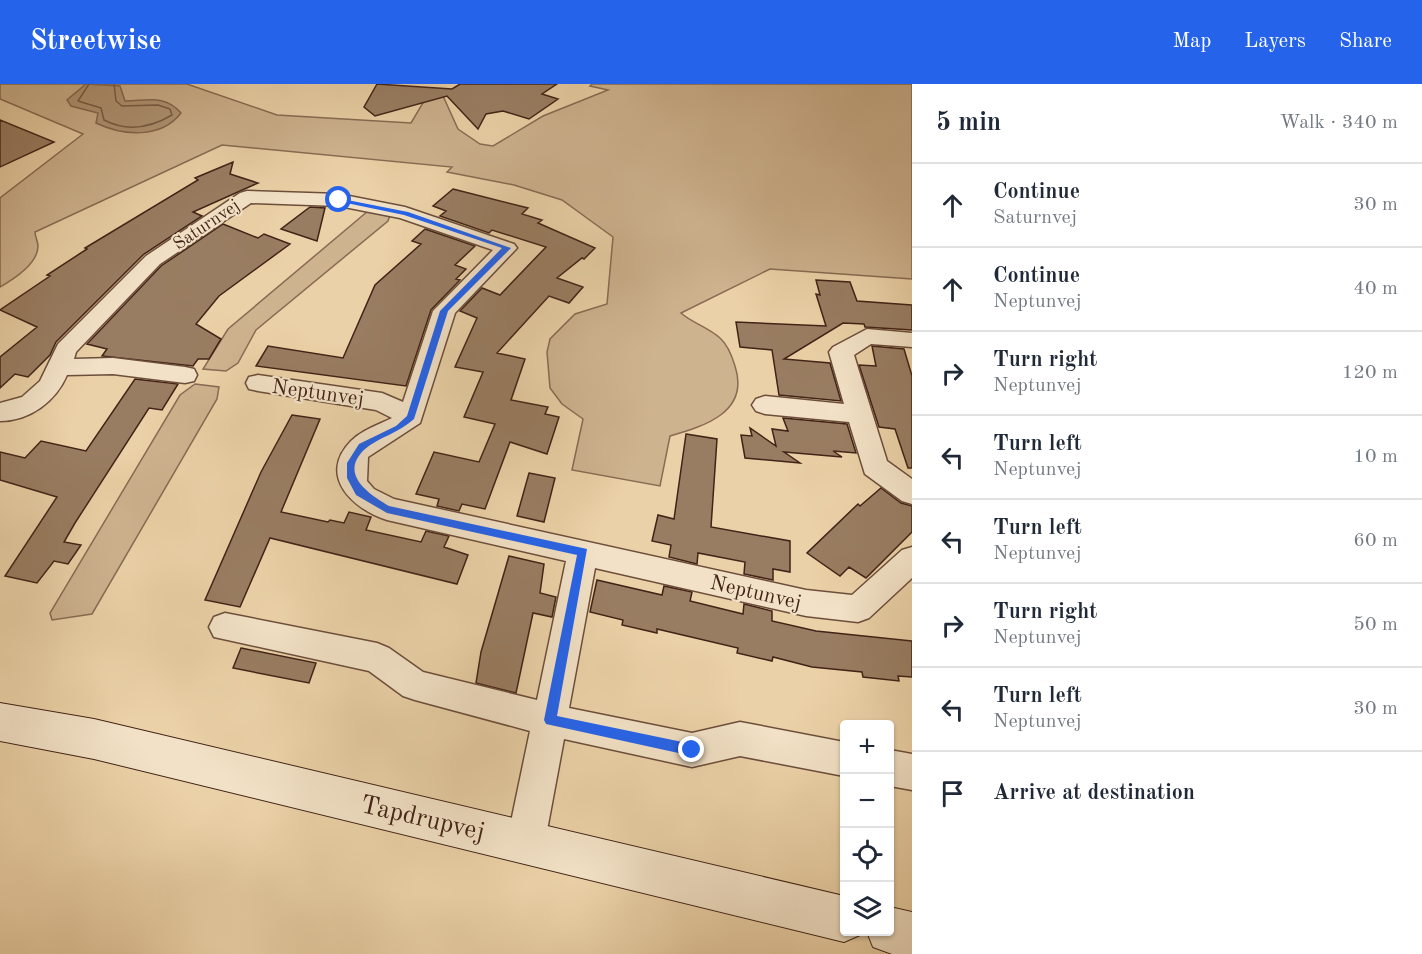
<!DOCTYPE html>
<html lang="en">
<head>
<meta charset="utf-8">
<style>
  :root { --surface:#fff; --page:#f2f2f3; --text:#1f2937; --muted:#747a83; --line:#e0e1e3; --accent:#2563eb }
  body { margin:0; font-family:"Old Standard TT",serif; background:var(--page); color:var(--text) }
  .controls { position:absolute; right:18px; bottom:18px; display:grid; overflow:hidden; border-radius:6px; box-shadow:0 2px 4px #0004 }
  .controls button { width:54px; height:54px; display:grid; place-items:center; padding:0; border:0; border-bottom:2px solid var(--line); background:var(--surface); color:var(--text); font:30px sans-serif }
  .stop { position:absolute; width:18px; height:18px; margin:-14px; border:4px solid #2563eb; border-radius:50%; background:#fff }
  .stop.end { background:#2563eb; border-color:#fff; box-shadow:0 2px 6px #0008 }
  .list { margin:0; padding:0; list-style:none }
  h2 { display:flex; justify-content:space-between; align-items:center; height:78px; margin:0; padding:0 24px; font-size:26px }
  h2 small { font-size:20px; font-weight:400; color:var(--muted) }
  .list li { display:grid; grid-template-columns:39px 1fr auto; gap:18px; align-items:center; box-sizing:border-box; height:84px; padding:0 24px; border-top:2px solid var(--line) }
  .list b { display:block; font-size:22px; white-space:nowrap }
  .list p { margin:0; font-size:20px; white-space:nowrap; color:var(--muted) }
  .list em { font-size:20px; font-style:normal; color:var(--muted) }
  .icon { flex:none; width:33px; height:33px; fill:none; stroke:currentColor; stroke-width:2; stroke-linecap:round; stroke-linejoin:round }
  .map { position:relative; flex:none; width:912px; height:870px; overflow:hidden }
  header { display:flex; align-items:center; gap:36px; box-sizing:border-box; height:84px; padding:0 30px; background:var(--accent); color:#fff }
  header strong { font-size:28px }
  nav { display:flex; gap:33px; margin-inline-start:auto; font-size:21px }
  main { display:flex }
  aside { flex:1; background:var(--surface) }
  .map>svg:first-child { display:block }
  .green { fill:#ceb38f; stroke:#886b53; stroke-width:1.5 }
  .water { fill:#b19676; stroke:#846850; stroke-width:1.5 }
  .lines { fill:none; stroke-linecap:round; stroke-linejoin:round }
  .shore { stroke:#795c46; stroke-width:1.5 }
  .building { fill:#997d62; stroke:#412317; stroke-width:1.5 }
  .street-casing { stroke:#6c4e3b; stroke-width:3 }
  .secondary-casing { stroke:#412317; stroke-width:2 }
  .street { fill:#f2e1c6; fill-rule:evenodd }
  .secondary { fill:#f2e1c6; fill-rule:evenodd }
  .route { fill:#2563eb }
  .labels { text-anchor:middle; stroke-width:4.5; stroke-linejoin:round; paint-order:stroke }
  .far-street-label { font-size:18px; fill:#412317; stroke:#f2e1c6 }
  .street-label { font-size:21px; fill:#412317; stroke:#f2e1c6 }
  .near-street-label { font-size:26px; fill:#412317; stroke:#f2e1c6 }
</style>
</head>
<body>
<header>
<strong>Streetwise</strong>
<nav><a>Map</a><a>Layers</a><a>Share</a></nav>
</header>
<main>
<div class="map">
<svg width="912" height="870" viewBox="0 0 912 870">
  <rect width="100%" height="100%" fill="#ebd1a7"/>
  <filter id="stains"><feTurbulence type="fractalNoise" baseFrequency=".00333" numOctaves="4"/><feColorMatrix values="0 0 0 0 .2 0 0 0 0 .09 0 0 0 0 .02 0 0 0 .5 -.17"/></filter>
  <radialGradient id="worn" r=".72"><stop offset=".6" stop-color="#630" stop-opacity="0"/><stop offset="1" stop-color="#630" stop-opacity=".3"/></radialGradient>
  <!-- green -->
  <path class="green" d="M0,0h187l90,31 134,8 16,-27h16l15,33 22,15 13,2 50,-30 65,-26 -18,-4 2,-2h320v195l-142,-10 -89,44c11,10 27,14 39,25 8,7 12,18 15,28 15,46 -30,60 -65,70l-10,50 -88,-16 11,-51 -21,-15 -12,-16 -3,-36 3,-13 25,-25 32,-10 6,-67 -51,-37 -48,-15 -67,-13 5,-5 -230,-22 -187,87c0,4 3,10 3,14 0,18 -24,33 -38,41v-89l83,-64 -83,-35z
    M368,127l22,4 -2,6 -132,109 -18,33 -12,8 -23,-2 25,-40z
    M195,300l24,3 -2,12 -125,215 -40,6 -2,-7 130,-218z"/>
  <!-- water -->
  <path class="water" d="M86,0l34,2 5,15c22,0 40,-7 56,12 -20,26 -58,23 -85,10l2,-10 -27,-7 -4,-6z"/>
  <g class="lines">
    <!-- shore -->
    <path class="shore" d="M89,0l-11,17 23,7 3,12c23,12 46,8 68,-5l-2,-6 -12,-4 -36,1 -6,-5 -2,-17"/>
  </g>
  <!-- building -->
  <path class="building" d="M377,0l75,5 8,-5h97l-15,10 16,5 -29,20 -26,-8 -17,3 -8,15 -31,-33 -72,20 -11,-9z
    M0,36l54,22 -54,25z
    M233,78l-3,12 28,9 -65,29 9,4 -58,38 -88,88 -6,13 -22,22 -13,-3 -15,14v-31l37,-30 -37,-17 50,-34 -3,-1 40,-26 -2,-1 113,-68 -3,-2z
    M453,105l75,19 -6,6 20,6 -4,3 57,25 -11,11 -2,-1 -25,20 26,9 -14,16 -20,-7 -52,57 28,6 -14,41 37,7 -3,7 14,3 -12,37 -37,-12 -25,67 -23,-5 -3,7 -22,-5 2,-7 -23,-5 18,-42 45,10 16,-38 -31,-7 19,-45 -28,-5 22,-49 -17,-7 22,-23 18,7 46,-48 -54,-17 -3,3 -49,-17 6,-5 -13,-5z
    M310,123l15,1 -8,33 -36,-12z
    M223,140l35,14 6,-4 26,10 -71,52 -23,28 25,15 -12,20h-11l-5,7 -91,-10 5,-7 -20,-5 74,-78z
    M425,145l50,17 -20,19 11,4 -10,10 4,1 -29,30 -25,76 -150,-20 12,-20 75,12 32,-73 46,-41 -9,-3z
    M816,196l34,2 7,19 55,4v25l-47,-3 -1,-3 -21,-1 -59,36 46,4 11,38 -62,-6 -7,-45 -32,-3 -4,-25 90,4 -10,-32 4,1z
    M872,262l32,3 8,27v92h-4l-13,-39 -16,-2 -20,-62 17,1z
    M135,295l43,5 -16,26 -13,-2 -74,115 -11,19 17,3 -13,19 -14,-3 -17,22 -32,-7 52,-79 -57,-17v-28l25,6 16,-17 45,10z
    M292,331l28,4 -39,93 47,10 2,-2 14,3 5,-11 22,5 -5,13 55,12 5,-11 23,5 -5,11 24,8 -11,29 -187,-46 -30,69 -35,-7 56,-128z
    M783,334l64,6 9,29 -23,-2 9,6 -58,-5 16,11 -55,-5 -4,-23 11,1 -2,-8 26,18 -4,-17 16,2z
    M686,350l31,5 -6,88 79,14v31l-17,-3v11l-29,-6 1,-12 -47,-9 -1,11 -28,-7 2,-12 -19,-4 6,-26 16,4z
    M529,389l26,5 -11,44 -27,-6z
    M881,404l20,15 11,3v26l-46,46 -17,-11 -9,9 -33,-23 51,-49 2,2z
    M509,472l35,8 -4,29 16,4 -4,20 -19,-4 -17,80 -40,-10 5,-31z
    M597,496l65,15 2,-9 28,6 -2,9 53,13 1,-10 28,7v10l44,10 96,10v36l-14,-1 1,5 -36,-4 -1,-5 -50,-5 -39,-10 -1,4 -35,-8 1,-5 -81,-19v4l-35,-8 1,-5 -33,-8z
    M241,564l75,15 -7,20 -76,-15z"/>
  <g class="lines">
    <defs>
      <path id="street" d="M247,107l92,3 66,13 109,37 3,4 -62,65 -35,110 -52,34 -1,24 7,8 20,10 412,91 46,5 50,-45 10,-3v31l-43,40 -11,4 -52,-6 -211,-48 -26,140 123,25 48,-11 104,20v34l-104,-20 -48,11 -128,-28 -19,102 -6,13 -13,6 -13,-6 -6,-13 23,-110 -115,-31 -12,-4 -34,-25 -155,-34 -5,-10 5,-10 11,-4 152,30 12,5 34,24 114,28 29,-139 -179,-41c-34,-11 -70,-44 -36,-79 11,-11 27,-16 41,-23l-16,-8 -118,-19 -9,-2 -3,-6 3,-6 9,-2 124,18 21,9 30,-91 60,-61 -93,-32 -61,-12 -88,-3 -91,61 -84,88 -2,7 39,-1 72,9 9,2 3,6 -3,6 -9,2 -72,-9 -46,1c-11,26 -37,46 -67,46v-18l22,-6 18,-16 18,-37 88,-88 94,-63z
        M867,245l45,4v14l-41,-3 -17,11 33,106 25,18v25l-10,-3 -37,-27 -16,-52 -84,-8 -9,-3 -4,-6 4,-6 9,-3 79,8 -15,-52 4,-5z
        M890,666l22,4v36l-22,-4z"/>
      <path id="secondary" d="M0,619l94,16 750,177v36h18l-2,3 -16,7 -750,-183 -94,-18z
        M890,823l22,5v42h-20l-19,-7 -6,-15h23z"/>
    </defs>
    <!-- street casing -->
    <use href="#street" class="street-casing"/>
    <!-- secondary casing -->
    <use href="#secondary" class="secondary-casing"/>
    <!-- street -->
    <use href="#street" class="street"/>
    <!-- secondary -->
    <use href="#secondary" class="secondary"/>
  </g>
  <!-- route -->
  <path class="route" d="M337,114l71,14 103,36 -63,63 -34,108c-15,14 -37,19 -49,30 -27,25 4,45 24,57l198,43 -30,167 135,28 6,6 -2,4 -4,2 -146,-32 -2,-4 33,-165 -190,-42 -31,-18 -9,-17v-15l12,-19 37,-18 11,-10 33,-105 62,-63 -98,-33 -67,-14z"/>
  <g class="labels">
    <!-- far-street labels -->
    <g class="far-street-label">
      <text transform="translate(206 140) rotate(-34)" y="6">Saturnvej</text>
    </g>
    <!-- street labels -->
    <g class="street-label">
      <text transform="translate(318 308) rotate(8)" y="7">Neptunvej</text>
      <text transform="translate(756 508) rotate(13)" y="7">Neptunvej</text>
    </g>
    <!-- near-street labels -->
    <g class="near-street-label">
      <text transform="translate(423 733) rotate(13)" y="9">Tapdrupvej</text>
    </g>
  </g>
  <rect width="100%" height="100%" filter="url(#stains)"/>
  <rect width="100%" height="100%" fill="url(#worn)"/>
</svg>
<div class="controls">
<button>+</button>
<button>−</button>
<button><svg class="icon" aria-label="locate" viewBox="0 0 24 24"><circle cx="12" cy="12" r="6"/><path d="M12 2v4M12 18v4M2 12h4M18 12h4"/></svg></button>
<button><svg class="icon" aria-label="layers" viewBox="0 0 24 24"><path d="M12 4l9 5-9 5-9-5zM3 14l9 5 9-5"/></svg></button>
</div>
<div class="stop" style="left:339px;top:116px"></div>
<div class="stop end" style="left:692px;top:666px"></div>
</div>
<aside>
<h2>5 min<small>Walk · 340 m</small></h2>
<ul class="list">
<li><svg class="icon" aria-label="ahead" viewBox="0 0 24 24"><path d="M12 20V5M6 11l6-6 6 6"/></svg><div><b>Continue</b><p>Saturnvej</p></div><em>30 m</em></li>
<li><svg class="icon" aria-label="ahead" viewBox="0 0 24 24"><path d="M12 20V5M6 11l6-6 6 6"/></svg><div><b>Continue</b><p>Neptunvej</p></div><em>40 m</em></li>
<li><svg class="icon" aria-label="right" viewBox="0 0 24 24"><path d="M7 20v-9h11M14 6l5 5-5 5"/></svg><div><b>Turn right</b><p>Neptunvej</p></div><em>120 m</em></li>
<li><svg class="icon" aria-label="left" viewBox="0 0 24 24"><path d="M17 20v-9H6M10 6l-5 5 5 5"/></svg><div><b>Turn left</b><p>Neptunvej</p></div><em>10 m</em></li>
<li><svg class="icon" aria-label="left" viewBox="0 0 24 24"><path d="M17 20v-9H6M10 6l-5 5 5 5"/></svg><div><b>Turn left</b><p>Neptunvej</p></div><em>60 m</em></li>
<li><svg class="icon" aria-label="right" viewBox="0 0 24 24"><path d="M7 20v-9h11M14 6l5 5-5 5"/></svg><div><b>Turn right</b><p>Neptunvej</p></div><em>50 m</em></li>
<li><svg class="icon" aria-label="left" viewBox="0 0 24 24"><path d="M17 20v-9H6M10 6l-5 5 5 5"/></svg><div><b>Turn left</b><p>Neptunvej</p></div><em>30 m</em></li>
<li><svg class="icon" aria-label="arrive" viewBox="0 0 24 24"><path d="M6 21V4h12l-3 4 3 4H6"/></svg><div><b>Arrive at destination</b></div></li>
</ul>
</aside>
</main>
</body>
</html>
